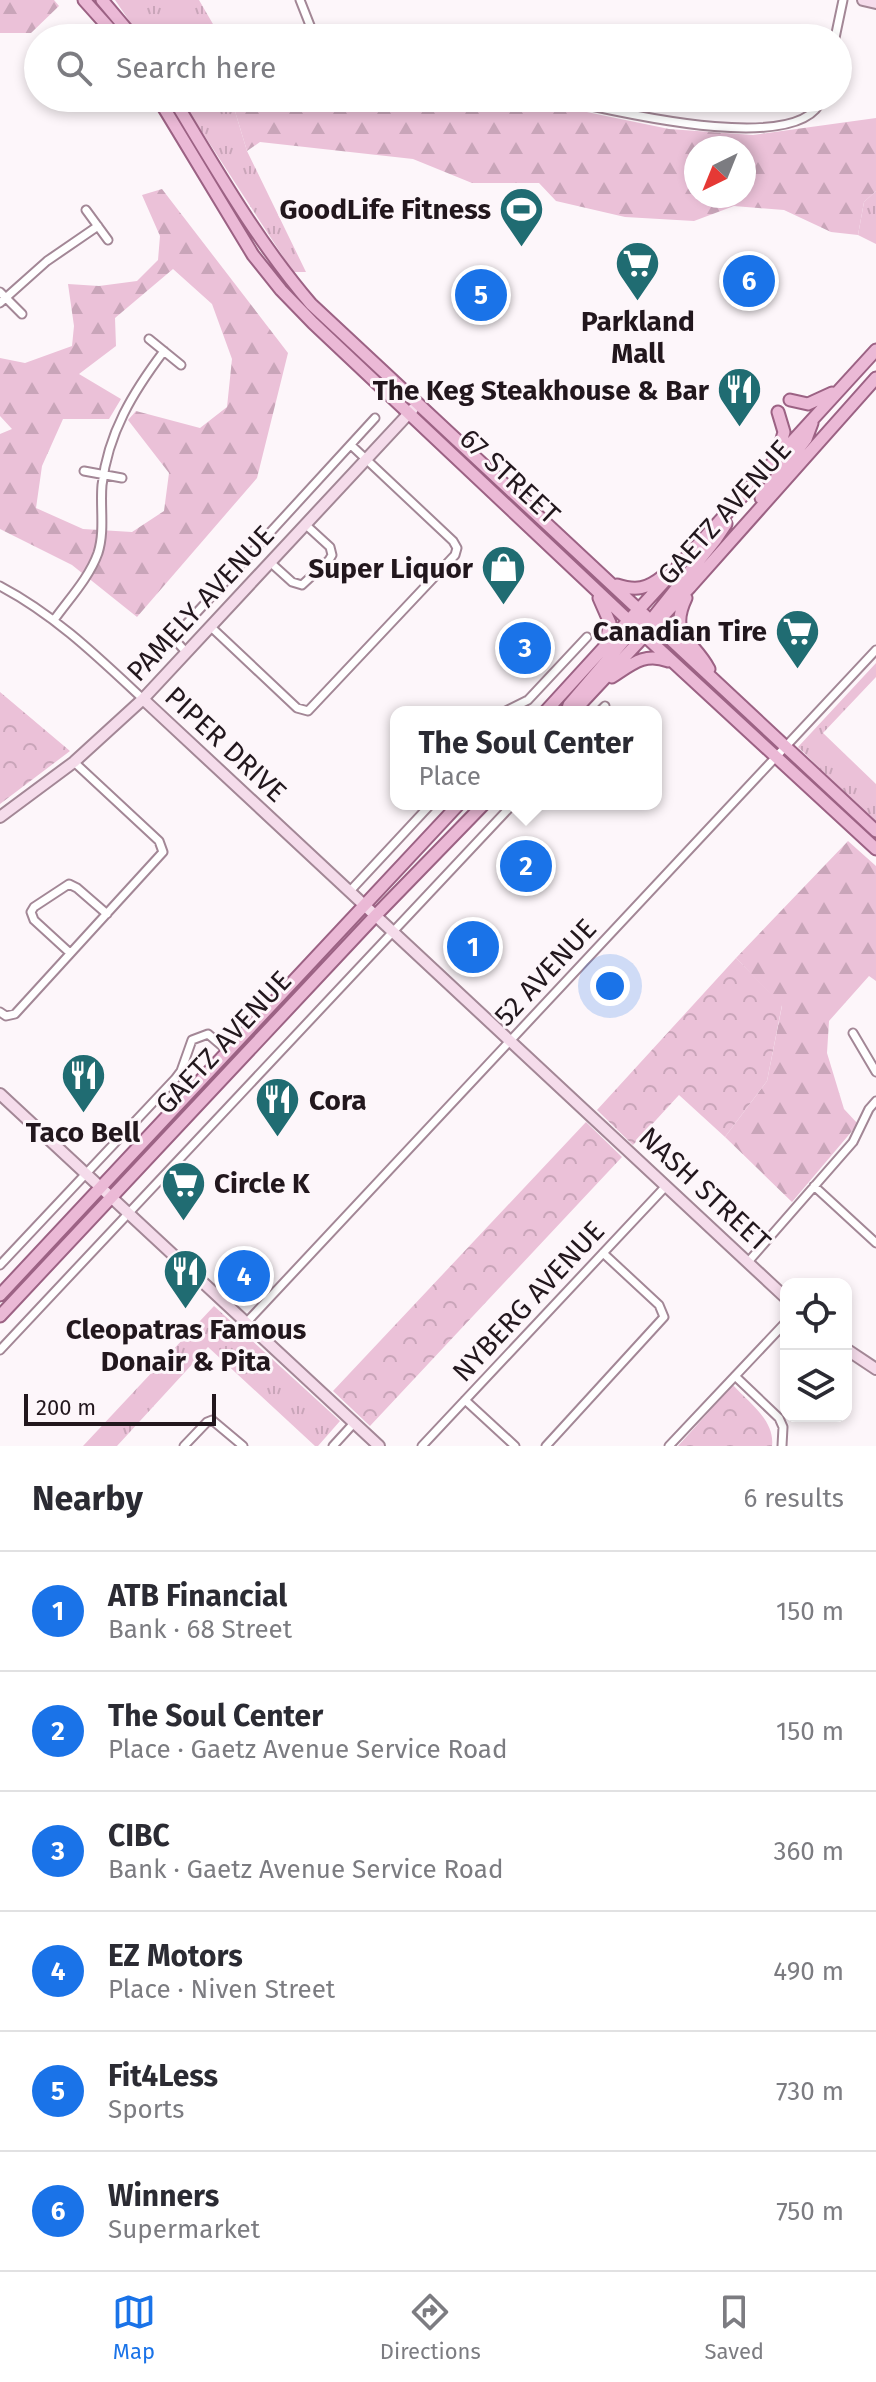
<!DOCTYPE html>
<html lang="en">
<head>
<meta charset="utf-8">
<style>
  :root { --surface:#fff; --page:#f2f2f3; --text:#2b2b33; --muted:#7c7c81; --line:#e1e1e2; --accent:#1a73e8 }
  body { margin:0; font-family:"Fira Sans",sans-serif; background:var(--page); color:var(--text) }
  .controls { position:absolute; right:24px; bottom:24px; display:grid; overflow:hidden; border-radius:16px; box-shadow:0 4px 12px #0003 }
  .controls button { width:72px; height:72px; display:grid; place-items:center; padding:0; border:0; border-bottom:2px solid var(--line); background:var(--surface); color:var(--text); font:40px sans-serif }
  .compass { position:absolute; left:684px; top:136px; width:72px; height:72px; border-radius:50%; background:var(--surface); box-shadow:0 4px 12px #0003; rotate:223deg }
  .scale { position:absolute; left:24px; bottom:20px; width:192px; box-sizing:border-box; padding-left:8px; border:4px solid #22171d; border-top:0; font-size:22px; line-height:28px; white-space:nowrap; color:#22171d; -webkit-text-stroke:6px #fdf6fa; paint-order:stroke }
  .you { position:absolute; left:610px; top:986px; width:28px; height:28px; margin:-20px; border:6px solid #fff; border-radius:50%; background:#1a73e8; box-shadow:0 0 0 12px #1a73e833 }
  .badge { display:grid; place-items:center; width:52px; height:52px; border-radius:50%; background:var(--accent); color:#fff; font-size:26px; font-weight:700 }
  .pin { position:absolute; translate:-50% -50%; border:4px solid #fff; box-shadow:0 2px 8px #0006 }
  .popup { position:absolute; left:390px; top:706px; width:272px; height:104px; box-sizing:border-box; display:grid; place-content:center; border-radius:16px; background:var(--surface); filter:drop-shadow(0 2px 6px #0005); font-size:26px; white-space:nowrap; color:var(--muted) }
  .popup b { font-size:30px; color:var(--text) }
  .popup::after { content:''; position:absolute; left:50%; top:100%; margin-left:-16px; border:16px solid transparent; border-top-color:var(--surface) }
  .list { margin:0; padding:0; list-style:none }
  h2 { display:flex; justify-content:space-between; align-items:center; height:104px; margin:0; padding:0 32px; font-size:34px }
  h2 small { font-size:26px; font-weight:400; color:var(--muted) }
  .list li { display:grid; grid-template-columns:52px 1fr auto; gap:24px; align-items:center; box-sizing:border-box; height:120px; padding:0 32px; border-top:2px solid var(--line) }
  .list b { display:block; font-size:30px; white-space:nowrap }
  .list p { margin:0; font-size:26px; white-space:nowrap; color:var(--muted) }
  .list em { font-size:26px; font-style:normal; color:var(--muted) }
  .icon { flex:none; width:44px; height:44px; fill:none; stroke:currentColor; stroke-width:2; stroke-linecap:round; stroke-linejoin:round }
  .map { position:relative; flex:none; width:876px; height:1446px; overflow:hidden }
  .search { position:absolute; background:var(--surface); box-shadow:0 4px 12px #0003; left:24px; right:24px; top:24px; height:88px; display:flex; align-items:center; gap:20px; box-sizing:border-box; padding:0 28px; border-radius:44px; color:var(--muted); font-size:30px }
  .sheet { height:824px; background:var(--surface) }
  nav { display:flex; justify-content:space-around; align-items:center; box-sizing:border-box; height:112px; border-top:2px solid var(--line); background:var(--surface); font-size:22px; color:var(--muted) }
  nav a { display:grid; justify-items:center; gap:4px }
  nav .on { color:var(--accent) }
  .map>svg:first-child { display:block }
  .grass { fill:url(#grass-tufts) }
  .forest { fill:url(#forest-firs); fill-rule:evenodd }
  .park { fill:url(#park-crowns) }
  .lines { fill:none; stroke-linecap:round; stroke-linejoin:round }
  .street-casing { stroke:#a38796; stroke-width:11 }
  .secondary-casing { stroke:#a38796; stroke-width:14 }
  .primary-casing { stroke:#9c6284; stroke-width:15 }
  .street { stroke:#fff; stroke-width:7 }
  .secondary { stroke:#f5dceb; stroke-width:10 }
  .primary { stroke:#ebb9d6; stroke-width:11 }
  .labels { text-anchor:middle; stroke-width:6; stroke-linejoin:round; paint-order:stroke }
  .poi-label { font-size:28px; font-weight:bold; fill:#22171d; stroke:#fdf6fa; text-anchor:end }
  .street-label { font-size:28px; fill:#22171d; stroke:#fdf6fa }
</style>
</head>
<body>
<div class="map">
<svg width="876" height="1446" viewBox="0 0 876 1446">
  <defs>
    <pattern id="grass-tufts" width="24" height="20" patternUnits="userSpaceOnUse" patternTransform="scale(2)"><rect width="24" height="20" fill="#ebc1d8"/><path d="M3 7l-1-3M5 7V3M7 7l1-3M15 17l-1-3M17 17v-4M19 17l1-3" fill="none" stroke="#c9a5b9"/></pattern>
    <pattern id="forest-firs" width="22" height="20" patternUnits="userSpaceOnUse" patternTransform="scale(2)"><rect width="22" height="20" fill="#ebc1d8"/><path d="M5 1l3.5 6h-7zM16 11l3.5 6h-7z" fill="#c9a5b9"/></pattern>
    <pattern id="park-crowns" width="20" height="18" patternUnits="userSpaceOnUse" patternTransform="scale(2)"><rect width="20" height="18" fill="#ebc1d8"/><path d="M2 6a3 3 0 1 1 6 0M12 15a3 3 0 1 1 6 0" fill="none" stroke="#c9a5b9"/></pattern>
  </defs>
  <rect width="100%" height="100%" fill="#fdf6fa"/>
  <!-- grass -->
  <path class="grass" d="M115,0h84l18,31 11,7h-87z
    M180,98h51l16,53 59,121h-13z
    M876,191v53l-18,-9 6,-33z
    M876,663v14l-53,56 53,51v39l-78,-76z
    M214,1306l126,115 -22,25h-3l-107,-99 -91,99h-34z"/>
  <!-- forest -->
  <path class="forest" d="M0,0h54l5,6 -28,27h-31z
    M231,98h288l150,31 84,6 123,-17v73l-12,11 -6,33 -27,-3 -47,-22 -50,-4 -40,15 -69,-4 -69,-16 -17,-18h-67l-59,-24 -153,-17 -13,9zM744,148v48h-48v-48z
    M162,189l126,164 -31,125 -120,139 -65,-52 -72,-36v-95l12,-5 -12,-13v-58l25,5 47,-17 2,-20 -6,-42 31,2 38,-5 21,-21 2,-24 -18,-41zM173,269l39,35 20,55 -5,48 -27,21 -64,-17 -8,9 41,53 -5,38 -32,21 -49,-3 -47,-21 6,-42 21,-47h46l12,-20 -42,-25 37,-28 -1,-28z
    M848,841l28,25v115l-7,-5 -40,45 -2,32 17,56 14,15 -66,78 -67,-65 42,-56 15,-75 -46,-48z"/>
  <!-- park -->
  <path class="park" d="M0,692l70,59 -70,53z
    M736,958l46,47 -15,76 -42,56 -46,-42 -46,50 -36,-35z
    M586,1122l36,35 -252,269 -37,-35z
    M733,1385c16,18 42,35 39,61h-94z"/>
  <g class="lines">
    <defs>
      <path id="street" d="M300,0l15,38
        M835,38l8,-38
        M555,98c47,10 248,62 267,0
        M86,210l22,30
        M0,292l22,22
        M0,303l47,-42 51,-35
        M149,339l32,26
        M84,471l38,7
        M271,563l21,19 10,3 27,-25 3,-5 -2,-8 -24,-22
        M0,586c55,29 98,71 143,113
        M54,620c15,-21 35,-42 44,-67 7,-22 2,-46 4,-68 6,-52 31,-93 62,-134
        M211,627l86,81 11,3 147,-156 2,-7 -4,-7 -101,-95
        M187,653l-12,-13 2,-6 198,-216
        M504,712l24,-12 59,-63
        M599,712l6,-6
        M350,891l81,-87
        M70,953l-36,-33 -3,-8 3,-5 35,-23 8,4 30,26
        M0,1012l6,4 9,-2 148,-162 -4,-11 -85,-79
        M853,1033l23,39
        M814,1186l62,57
        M748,1262l105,-120 16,-33 7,-8
        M0,1265l175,-186 6,-8 11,-31 16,-6 20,17
        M246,1323l630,-673
        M0,1350l513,-546
        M735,1376l44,42 4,9 -1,19
        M465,1400l50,46
        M184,1446l23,-24 5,-2 31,26
        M333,1446l21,-23
        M422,1446l244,-260
        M546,1446l118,-129 -5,-12 -56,-52
        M669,1446l117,-124"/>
      <path id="secondary" d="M863,0l13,3
        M143,699l643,599
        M0,817l74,-55 69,-63 270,-290
        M0,1094l379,352
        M846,1349l30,20"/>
      <path id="primary" d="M84,0l34,38
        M102,0l32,38
        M158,98l95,157 28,35 32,33 332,313 231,213
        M173,98c43,71 84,143 138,206l565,527
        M790,400l18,4 24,-11
        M778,453l6,-21 -6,-20
        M761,498l45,-59 6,-16
        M617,585c19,6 30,4 46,-9
        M599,598l11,25 -4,19
        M686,598c-18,38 7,41 23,71
        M648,624l68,-85 10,-15
        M612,677c20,-13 33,-25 56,-16
        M545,712l331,-362
        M567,712l2,-7 70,-82
        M573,712l117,-125 186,-209
        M0,1295l459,-491
        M0,1316l376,-401 108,-111"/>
    </defs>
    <!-- street casing -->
    <use href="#street" class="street-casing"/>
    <!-- secondary casing -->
    <use href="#secondary" class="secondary-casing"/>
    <!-- primary casing -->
    <use href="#primary" class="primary-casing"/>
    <!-- street -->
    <use href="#street" class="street"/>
    <!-- secondary -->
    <use href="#secondary" class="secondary"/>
    <!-- primary -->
    <use href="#primary" class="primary"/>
  </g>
  <!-- icons -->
  <defs>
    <symbol id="stadium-pin" viewBox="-11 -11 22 30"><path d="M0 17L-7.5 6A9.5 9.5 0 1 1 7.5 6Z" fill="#206c72" stroke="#fdf6fa"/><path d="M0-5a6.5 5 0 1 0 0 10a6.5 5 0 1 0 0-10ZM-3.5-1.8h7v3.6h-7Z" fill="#fff"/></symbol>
    <symbol id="supermarket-pin" viewBox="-11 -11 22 30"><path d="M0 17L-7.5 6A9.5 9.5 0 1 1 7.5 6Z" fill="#206c72" stroke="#fdf6fa"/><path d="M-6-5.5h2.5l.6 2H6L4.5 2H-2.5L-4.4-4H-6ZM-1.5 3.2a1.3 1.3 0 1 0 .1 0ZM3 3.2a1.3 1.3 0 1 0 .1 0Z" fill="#fff"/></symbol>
    <symbol id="restaurant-pin" viewBox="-11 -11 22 30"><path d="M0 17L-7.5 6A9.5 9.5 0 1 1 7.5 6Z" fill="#206c72" stroke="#fdf6fa"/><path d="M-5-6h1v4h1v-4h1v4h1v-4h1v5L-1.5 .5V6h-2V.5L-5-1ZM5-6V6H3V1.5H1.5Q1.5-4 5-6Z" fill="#fff"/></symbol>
    <symbol id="shop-pin" viewBox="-11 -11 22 30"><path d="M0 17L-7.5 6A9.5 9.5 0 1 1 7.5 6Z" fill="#206c72" stroke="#fdf6fa"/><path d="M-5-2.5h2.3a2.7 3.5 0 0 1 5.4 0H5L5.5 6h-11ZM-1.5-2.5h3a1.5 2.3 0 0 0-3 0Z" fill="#fff"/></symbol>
  </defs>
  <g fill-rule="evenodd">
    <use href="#stadium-pin" x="496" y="184" width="51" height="69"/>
    <use href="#supermarket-pin" x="612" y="238" width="51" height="69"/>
    <use href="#restaurant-pin" x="714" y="364" width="51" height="69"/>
    <use href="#shop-pin" x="478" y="542" width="51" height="69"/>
    <use href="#supermarket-pin" x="772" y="606" width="51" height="69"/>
    <use href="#restaurant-pin" x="58" y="1050" width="51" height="69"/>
    <use href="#restaurant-pin" x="252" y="1074" width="51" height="69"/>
    <use href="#supermarket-pin" x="158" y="1158" width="51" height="69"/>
    <use href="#restaurant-pin" x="160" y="1246" width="51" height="69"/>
  </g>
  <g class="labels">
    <!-- poi labels -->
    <g class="poi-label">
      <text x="491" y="219">GoodLife Fitness</text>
      <text x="638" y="331" text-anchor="middle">Parkland<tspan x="638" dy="32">Mall</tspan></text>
      <text x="709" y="400">The Keg Steakhouse &amp; Bar</text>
      <text x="473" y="578">Super Liquor</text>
      <text x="767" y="641">Canadian Tire</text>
      <text x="309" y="1110" text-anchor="start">Cora</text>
      <text x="83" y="1142" text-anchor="middle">Taco Bell</text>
      <text x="214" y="1193" text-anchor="start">Circle K</text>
      <text x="186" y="1339" text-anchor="middle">Cleopatras Famous<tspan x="186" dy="32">Donair &amp; Pita</tspan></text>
    </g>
    <!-- street labels -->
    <g class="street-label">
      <text transform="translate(510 476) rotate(43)" y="10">67 STREET</text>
      <text transform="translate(724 512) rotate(-48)" y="10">GAETZ AVENUE</text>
      <text transform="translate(200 603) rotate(-47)" y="10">PAMELY AVENUE</text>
      <text transform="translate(226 744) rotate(43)" y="10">PIPER DRIVE</text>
      <text transform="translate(545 972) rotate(-47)" y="10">52 AVENUE</text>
      <text transform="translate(223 1042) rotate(-47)" y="10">GAETZ AVENUE</text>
      <text transform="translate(705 1189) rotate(43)" y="10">NASH STREET</text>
      <text transform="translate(528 1301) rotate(-47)" y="10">NYBERG AVENUE</text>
    </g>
  </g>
</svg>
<div class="controls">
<button><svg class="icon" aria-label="locate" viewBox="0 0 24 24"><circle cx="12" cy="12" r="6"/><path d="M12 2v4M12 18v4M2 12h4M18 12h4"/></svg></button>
<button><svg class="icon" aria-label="layers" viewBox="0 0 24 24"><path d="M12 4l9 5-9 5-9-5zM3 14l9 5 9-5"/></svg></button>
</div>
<svg class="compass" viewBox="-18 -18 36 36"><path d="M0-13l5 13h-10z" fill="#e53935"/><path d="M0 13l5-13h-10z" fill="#7c7c81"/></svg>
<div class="scale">200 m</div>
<div class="you"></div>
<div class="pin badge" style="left:473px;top:947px">1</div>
<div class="pin badge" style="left:526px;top:866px">2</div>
<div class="popup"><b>The Soul Center</b>Place</div>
<div class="pin badge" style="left:525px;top:648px">3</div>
<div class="pin badge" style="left:244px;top:1276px">4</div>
<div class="pin badge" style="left:481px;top:295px">5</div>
<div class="pin badge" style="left:749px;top:281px">6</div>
<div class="search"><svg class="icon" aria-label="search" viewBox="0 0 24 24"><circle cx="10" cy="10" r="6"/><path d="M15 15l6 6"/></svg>Search here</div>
</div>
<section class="sheet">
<h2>Nearby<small>6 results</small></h2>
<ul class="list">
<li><span class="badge">1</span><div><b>ATB Financial</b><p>Bank · 68 Street</p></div><em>150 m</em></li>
<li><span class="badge">2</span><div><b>The Soul Center</b><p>Place · Gaetz Avenue Service Road</p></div><em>150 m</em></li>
<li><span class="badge">3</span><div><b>CIBC</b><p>Bank · Gaetz Avenue Service Road</p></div><em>360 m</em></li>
<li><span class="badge">4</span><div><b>EZ Motors</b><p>Place · Niven Street</p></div><em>490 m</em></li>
<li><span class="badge">5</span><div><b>Fit4Less</b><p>Sports</p></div><em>730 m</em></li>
<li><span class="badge">6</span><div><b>Winners</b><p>Supermarket</p></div><em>750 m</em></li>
</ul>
</section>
<nav>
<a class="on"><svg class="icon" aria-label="map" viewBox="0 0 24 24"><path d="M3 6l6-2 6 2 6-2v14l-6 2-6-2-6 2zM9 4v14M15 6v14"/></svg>Map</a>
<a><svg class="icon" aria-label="directions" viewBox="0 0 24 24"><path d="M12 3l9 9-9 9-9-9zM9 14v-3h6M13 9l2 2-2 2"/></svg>Directions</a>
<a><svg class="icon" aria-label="saved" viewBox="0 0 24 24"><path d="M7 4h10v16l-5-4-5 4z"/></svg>Saved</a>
</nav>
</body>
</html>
